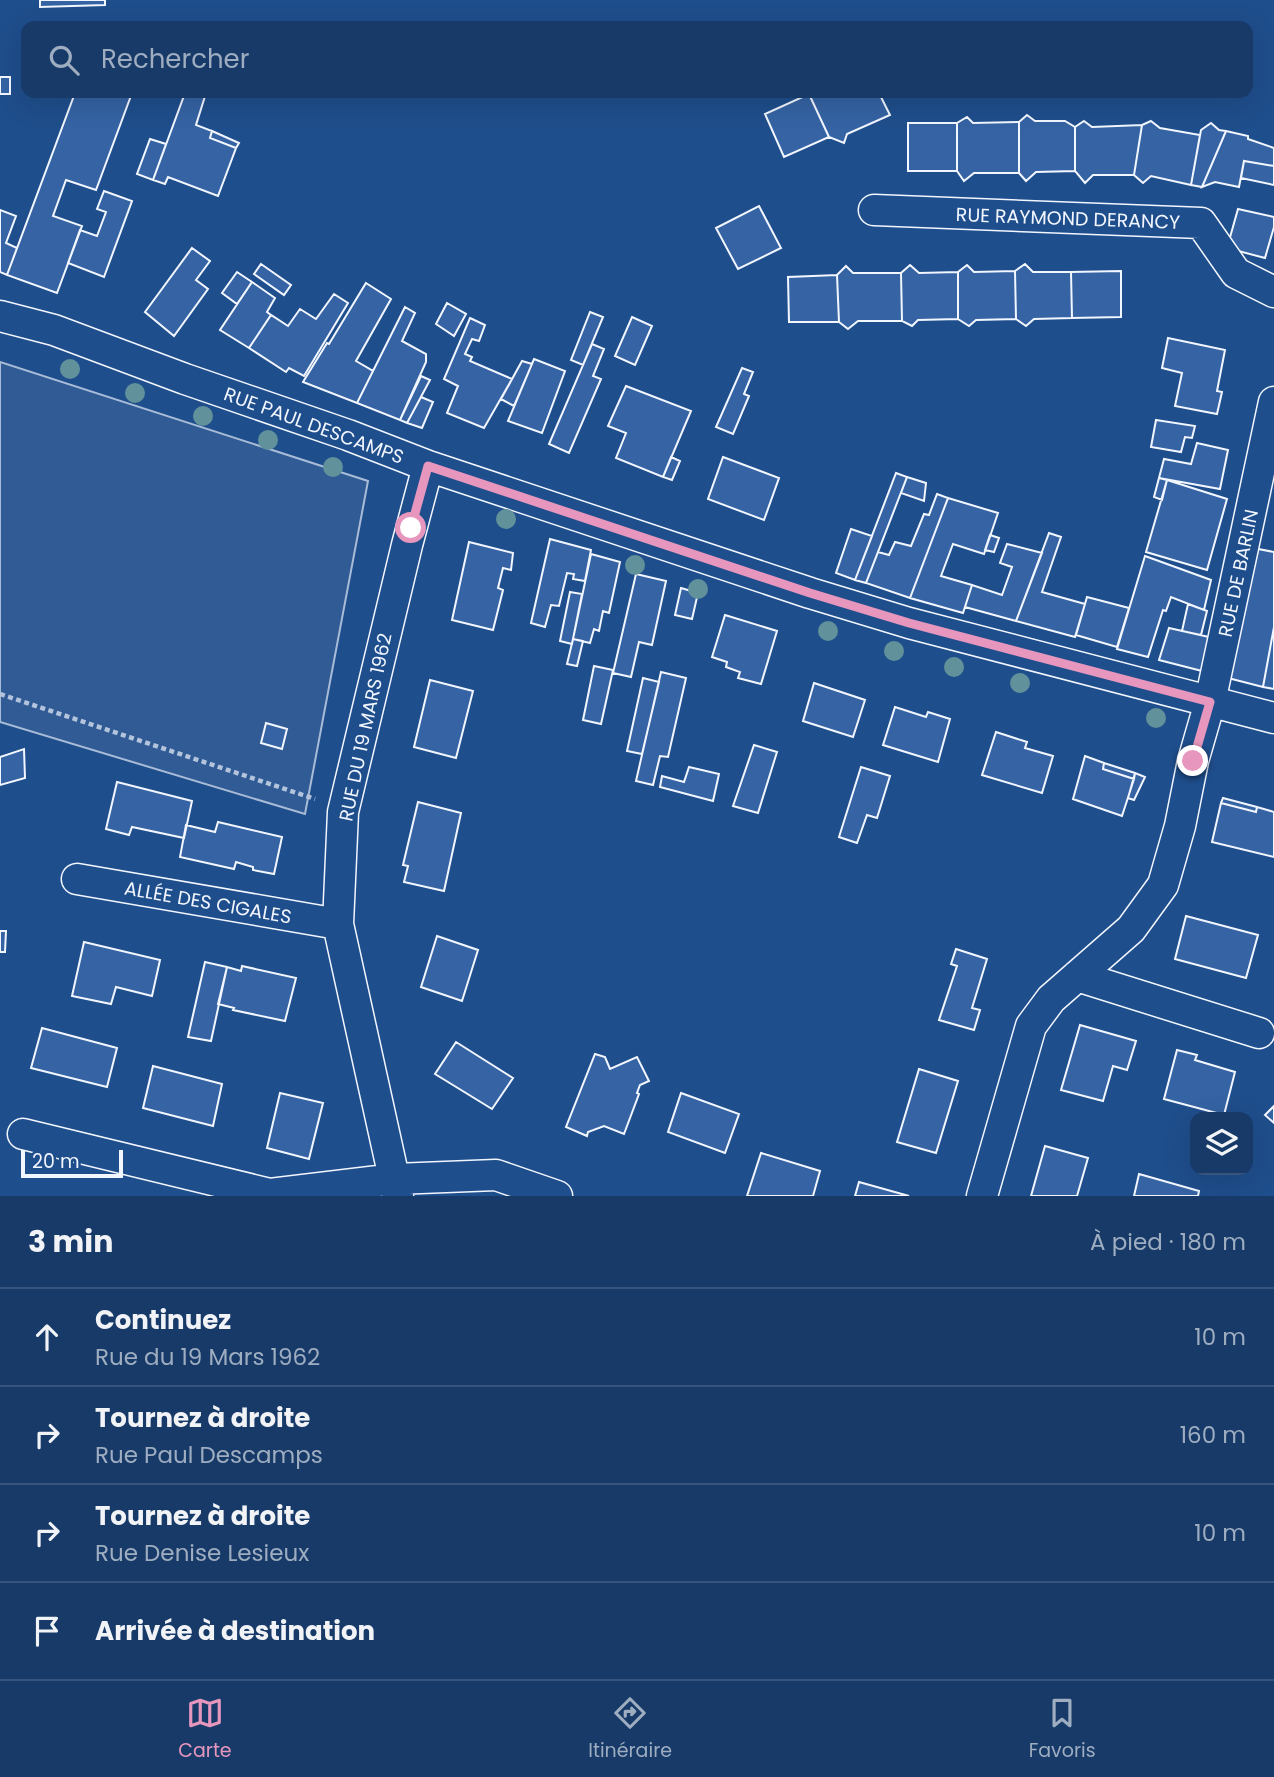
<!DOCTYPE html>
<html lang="fr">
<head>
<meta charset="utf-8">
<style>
  :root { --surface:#173a69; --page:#20416f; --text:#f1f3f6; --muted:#9eadc0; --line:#36547d; --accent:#e797bd }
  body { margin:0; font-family:Poppins,sans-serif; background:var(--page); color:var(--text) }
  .controls { position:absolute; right:21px; bottom:21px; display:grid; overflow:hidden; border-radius:14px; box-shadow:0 7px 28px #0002 }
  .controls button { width:63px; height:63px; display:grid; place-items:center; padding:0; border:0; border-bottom:2px solid var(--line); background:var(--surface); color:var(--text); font:35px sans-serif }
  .scale { position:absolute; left:21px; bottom:18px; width:102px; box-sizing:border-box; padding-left:7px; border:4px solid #f2f6ff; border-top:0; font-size:19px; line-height:24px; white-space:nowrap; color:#f2f6ff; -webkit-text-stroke:5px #1f4e8c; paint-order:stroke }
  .stop { position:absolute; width:21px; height:21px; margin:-16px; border:5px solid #e797bd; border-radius:50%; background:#fff }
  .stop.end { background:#e797bd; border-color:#fff; box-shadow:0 2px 7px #0008 }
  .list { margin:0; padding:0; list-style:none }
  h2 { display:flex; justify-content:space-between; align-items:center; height:91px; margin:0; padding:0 28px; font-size:30px }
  h2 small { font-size:23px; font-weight:400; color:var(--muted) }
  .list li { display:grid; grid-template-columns:46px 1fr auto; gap:21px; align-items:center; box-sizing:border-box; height:98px; padding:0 28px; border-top:2px solid var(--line) }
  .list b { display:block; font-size:26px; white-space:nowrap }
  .list p { margin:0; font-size:23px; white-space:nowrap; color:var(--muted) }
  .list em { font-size:23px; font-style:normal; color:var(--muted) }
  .icon { flex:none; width:38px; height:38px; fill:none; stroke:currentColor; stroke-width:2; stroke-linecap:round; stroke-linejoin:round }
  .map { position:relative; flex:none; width:1274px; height:1196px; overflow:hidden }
  .search { position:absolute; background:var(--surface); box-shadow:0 7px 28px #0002; left:21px; right:21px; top:21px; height:77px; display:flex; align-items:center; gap:18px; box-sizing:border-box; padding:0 24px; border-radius:14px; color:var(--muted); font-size:26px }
  .sheet { height:483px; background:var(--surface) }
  nav { display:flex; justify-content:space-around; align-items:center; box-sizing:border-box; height:98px; border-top:2px solid var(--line); background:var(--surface); font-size:19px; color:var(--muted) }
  nav a { display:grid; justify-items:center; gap:4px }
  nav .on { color:var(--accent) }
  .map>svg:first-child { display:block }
  .green { fill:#305b95; stroke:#a8bbd7; stroke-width:2 }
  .building { fill:#3563a3; stroke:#f2f6ff; stroke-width:2 }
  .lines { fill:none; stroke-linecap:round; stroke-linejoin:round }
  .minor-casing { stroke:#f2f6ff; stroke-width:33 }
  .path { stroke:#b3c4dc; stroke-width:4.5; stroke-dasharray:5 3.5; stroke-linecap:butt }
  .minor { stroke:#1f4e8c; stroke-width:30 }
  .tree { fill:#61919a }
  .route { stroke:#e797bd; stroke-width:9 }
  .labels { text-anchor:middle; stroke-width:5; stroke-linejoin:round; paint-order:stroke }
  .street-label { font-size:19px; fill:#f2f6ff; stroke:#1f4e8c }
</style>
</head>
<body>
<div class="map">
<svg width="1274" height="1196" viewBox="0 0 1274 1196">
  <rect width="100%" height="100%" fill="#1f4e8c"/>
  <!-- green -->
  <path class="green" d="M0,362l368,119 -63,333 -305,-92z"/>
  <!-- building -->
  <path class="building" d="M40,0h65v5l-65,2z
    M0,77h10v17h-10z
    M75,93h57l-36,97 -30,-10 -13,36 29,10 -25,67 -50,-18z
    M185,93h21l-10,32 16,6 -2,7 26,10 -18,48 -50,-19 -3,7 -12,-4z
    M812,93h67l11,22 -43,19 -3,9 -15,-6 -20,-43z
    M809,94l20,43 -45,20 -19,-43z
    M1027,115l8,6h30l10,6v44l-39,1 -10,9 -7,-8v-51z
    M967,117l6,6 46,-1v51h-45l-10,8 -7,-10v-48z
    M1084,121l8,6 50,-2 -8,50h-41l-8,8 -10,-12v-44z
    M1151,121l9,7 40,7 -9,50 -40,-9 -8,7 -9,-8 8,-50z
    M908,123h49v48h-49z
    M1211,123l8,7 7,1 -24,56 -11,-2 10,-55z
    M212,131l27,12 -3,5 -26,-10z
    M1226,131l22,5v3l26,9v18l-30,-5 -5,26 -24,-5 -13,5z
    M150,139l16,5 -13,36 -16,-6z
    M1244,161l30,5v19l-33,-7z
    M104,191l28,10 -28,76 -36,-14 12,-33 17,6 9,-24 -9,-3z
    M759,206l22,42 -43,21 -22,-41z
    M1238,209l36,8v10l-9,31 -38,-10z
    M0,210l16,6 -10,27 11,5 -10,27 -7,-3z
    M192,248l18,13 -14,19 12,9 -34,47 -29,-24z
    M261,264l30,21 -7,10 -30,-21z
    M1025,264l8,8h38l1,46 -38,1 -8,7 -10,-7 -1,-48z
    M910,265l9,8 39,-1v47l-40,1 -6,6 -10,-5 -1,-48z
    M967,265l7,7 41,-1 1,48 -40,1 -7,6 -11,-7v-47z
    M846,266l7,7h48l1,48h-44l-10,8 -9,-7 -2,-47z
    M1121,271v46l-49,1 -1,-46z
    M237,272l15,10 -15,22 -15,-11z
    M837,275l2,47h-50l-1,-45z
    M252,282l23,16 -8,14 4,3 -22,33 -29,-18z
    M366,283l25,16 -35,62 17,10 -16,32 -54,-21 24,-39 2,1z
    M334,294l14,9 -44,73 -15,-8 -3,4 -37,-24 22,-33 17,11 12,-17 16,10z
    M447,303l19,11 -12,22 -18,-12z
    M405,307l10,6 -13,28 24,13v8l-26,58 -43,-17z
    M590,312l13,5 -20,48 -12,-5z
    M632,317l20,9 -17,39 -20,-9z
    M470,318l15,7 -6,16 -7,-2 -7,15 7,3 -2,4 42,18 -28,49 -37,-15 11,-27 -14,-7z
    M1168,338l57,12 -8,41 5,1 -5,22 -42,-8 7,-33 -20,-5z
    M592,344l12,5 -11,27 8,3 -32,74 -20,-9z
    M534,359l31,12 -23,62 -34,-12z
    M522,361l10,3 -18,42 -13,-7z
    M742,368l11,4 -9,22 5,2 -16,38 -17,-7z
    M421,376l9,4 -23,43 -7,-3z
    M626,386l65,25 -28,66 -47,-19 10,-25 -18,-7z
    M421,397l12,5 -11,26 -15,-5z
    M1156,420l39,6 -3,12 -7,-1 -4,15 -30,-5z
    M1197,443l31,7 -8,39 -61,-11 5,-19 27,5z
    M671,457l9,4 -8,19 -9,-3z
    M723,457l56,21 -15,42 -56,-21z
    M896,473l11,4 -41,106 -11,-3z
    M907,477l19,6 -2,18 -23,-8z
    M1159,478l8,2 -5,20 -8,-3z
    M1167,480l60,19 -20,71 -61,-18z
    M937,494l11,4 -38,100 -44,-15 12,-31 11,3 6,-13 16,4 13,-32 5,1z
    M948,498l50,15 -14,41 -31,-10 -12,32 31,9 -9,28 -53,-15z
    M851,529l21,7 -17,44 -19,-7z
    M1049,533l12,4 -19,55 43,12 -10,33 -59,-16z
    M990,535l9,3 -5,14 -9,-2z
    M550,539l41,11 -6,31 -12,-2 1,-5 -7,-1 -8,33 -8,-1 -6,22 -14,-4z
    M469,542l44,11 -2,17 -8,-2 -5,20 5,2 -10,40 -41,-10z
    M1007,544l35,9 -26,68 -51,-14 7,-22 30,10 10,-28 -12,-4z
    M1253,548l21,4v75l-11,60 -35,-9z
    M591,554l29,8 -11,51 -6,-2 -4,20 -5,-2 -4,14 -17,-4z
    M1145,556l66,24 -7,30 -33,-13 -5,14 -3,-1 -15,47 -31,-8z
    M636,574l30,7 -14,64 -13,-3 -8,35 -18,-4z
    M681,588l17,5 -6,26 -17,-4z
    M570,592l12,2 -10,50 -12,-3z
    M1087,597l42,11 -12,39 -41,-12z
    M1188,604l19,7 -6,24 -19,-4z
    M725,615l52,16 -16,53 -23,-6 2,-6 -14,-5 1,-5 -15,-5z
    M1274,627v62l-11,-2z
    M1169,628l40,9 -7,34 -43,-11z
    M573,639l10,2 -6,25 -10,-2z
    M594,666l19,4 -12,54 -18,-4z
    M661,672l25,6 -18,79 -8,-1 -7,29 -17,-4z
    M643,678l16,4 -17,72 -15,-3z
    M430,680l43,11 -17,67 -42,-11z
    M814,683l51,17 -12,37 -50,-16z
    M895,707l31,10 2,-5 22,7 -12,43 -55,-17z
    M266,723l21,6 -5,20 -21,-6z
    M996,732l31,10 -2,6 28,8 -11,37 -60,-18z
    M754,745l23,7 -19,61 -25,-7z
    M24,749l1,29 -25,7v-28z
    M1085,756l19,7 -1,6 31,10 -12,37 -49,-17z
    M1104,763l31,10 -1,6 -31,-10z
    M689,767l30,7 -6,27 -53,-14 2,-11 22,6z
    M861,767l29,9 -13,42 -10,-3 -10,28 -18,-6z
    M1135,773l10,4 -11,23 -6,-2z
    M117,782l75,19 -8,37 -52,-11 -3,8 -23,-6z
    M1223,798l34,9 -1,5 -35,-9z
    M418,802l43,11 -17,78 -40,-9 4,-16 -5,-1z
    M1221,803l35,9 1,-5 17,5v45l-62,-15z
    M218,822l64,15 -8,37 -21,-4v-3l-17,-5 -2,7 -54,-12 6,-32 29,7z
    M1186,916l72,19 -12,43 -71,-19z
    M0,931h6l-1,21h-5z
    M437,936l41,14 -16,51 -41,-14z
    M84,942l76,18 -8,36 -36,-9 -5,17 -39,-8z
    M956,949l31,10 -15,49 8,2 -6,20 -35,-10 18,-54 -6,-2z
    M205,962l22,5 -16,74 -23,-4z
    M242,966l54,12 -11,43 -52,-11 1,-2 -16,-4 9,-37 14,4z
    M1080,1025l56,16 -9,29 -14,-4 -10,35 -42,-11z
    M42,1028l75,20 -10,39 -76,-19z
    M456,1042l57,36 -21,31 -57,-35z
    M1177,1050l20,5 -2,5 40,12 -11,43 -60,-16z
    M595,1054l10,3 5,12 27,-12 12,24 -9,4 -3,8 2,1 -15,40 -20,-8 -16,6 -1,4 -21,-9z
    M153,1066l69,18 -9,42 -70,-18z
    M919,1069l39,12 -22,72 -39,-11z
    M280,1093l43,10 -14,56 -42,-11z
    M681,1093l58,21 -14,39 -57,-21z
    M1274,1106v17l-9,-8z
    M1045,1146l43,12 -11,38h-46z
    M761,1153l59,18 -7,25h-66z
    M1139,1174l60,17 -1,5h-64z
    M859,1182l50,14h-54z"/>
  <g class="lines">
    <defs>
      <path id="minor" d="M874,210l327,13 35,50 38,19
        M0,316l54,14 131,49 163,56 80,31 382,127 99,30 365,95
        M77,879l261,45
        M1077,976l182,57
        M23,1134l247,60 125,-15 101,-4 61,21
        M398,1196l-60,-272 5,-112 64,-267 21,-79
        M982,1196l49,-170 20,-27 80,-70 32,-44 17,-59 13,-65 17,-59 64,-300"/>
    </defs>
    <!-- minor casing -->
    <use href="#minor" class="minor-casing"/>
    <!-- path -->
    <path class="path" d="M0,694l315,105"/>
    <!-- minor -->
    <use href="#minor" class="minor"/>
  </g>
  <!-- trees -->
  <g class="tree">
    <circle cx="70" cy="369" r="10"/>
    <circle cx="135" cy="393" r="10"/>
    <circle cx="203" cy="416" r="10"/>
    <circle cx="268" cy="440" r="10"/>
    <circle cx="333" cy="467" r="10"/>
    <circle cx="506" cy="519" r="10"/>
    <circle cx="635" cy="565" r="10"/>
    <circle cx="698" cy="589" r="10"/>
    <circle cx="828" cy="631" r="10"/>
    <circle cx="894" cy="651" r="10"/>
    <circle cx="954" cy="667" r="10"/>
    <circle cx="1020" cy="683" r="10"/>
    <circle cx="1156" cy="718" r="10"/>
  </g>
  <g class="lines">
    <!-- route -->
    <path class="route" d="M411,528l17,-62 382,127 99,30 301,79 -17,59"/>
  </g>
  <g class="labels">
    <!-- street labels -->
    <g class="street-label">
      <text transform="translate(1068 218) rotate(2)" y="7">RUE RAYMOND DERANCY</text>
      <text transform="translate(314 425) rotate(20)" y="7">RUE PAUL DESCAMPS</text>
      <text transform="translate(1238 573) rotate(-78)" y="7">RUE DE BARLIN</text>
      <text transform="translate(365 727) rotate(-78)" y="7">RUE DU 19 MARS 1962</text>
      <text transform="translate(208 902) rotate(10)" y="7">ALLÉE DES CIGALES</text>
    </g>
  </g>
</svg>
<div class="controls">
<button><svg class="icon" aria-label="layers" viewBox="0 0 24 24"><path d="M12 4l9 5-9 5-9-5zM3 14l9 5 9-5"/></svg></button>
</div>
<div class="scale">20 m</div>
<div class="stop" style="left:411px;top:528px"></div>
<div class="stop end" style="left:1193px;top:761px"></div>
<div class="search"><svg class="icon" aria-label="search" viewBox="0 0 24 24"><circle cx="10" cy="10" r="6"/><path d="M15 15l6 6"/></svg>Rechercher</div>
</div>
<section class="sheet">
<h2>3 min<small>À pied · 180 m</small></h2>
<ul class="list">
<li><svg class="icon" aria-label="ahead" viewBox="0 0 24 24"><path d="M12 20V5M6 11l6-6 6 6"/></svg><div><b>Continuez</b><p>Rue du 19 Mars 1962</p></div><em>10 m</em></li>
<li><svg class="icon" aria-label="right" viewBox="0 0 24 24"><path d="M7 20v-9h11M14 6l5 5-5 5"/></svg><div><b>Tournez à droite</b><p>Rue Paul Descamps</p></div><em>160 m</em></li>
<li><svg class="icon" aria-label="right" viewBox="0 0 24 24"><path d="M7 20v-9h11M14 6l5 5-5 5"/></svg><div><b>Tournez à droite</b><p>Rue Denise Lesieux</p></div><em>10 m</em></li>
<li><svg class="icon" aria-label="arrive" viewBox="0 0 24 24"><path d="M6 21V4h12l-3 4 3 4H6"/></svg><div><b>Arrivée à destination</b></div></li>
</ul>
</section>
<nav>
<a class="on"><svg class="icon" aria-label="map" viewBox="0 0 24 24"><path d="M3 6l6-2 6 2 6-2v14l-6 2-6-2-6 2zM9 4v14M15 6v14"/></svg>Carte</a>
<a><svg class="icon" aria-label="directions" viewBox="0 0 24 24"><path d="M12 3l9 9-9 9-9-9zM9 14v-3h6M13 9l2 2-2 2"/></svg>Itinéraire</a>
<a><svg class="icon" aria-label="saved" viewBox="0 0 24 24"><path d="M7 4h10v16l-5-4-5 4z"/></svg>Favoris</a>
</nav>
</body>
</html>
